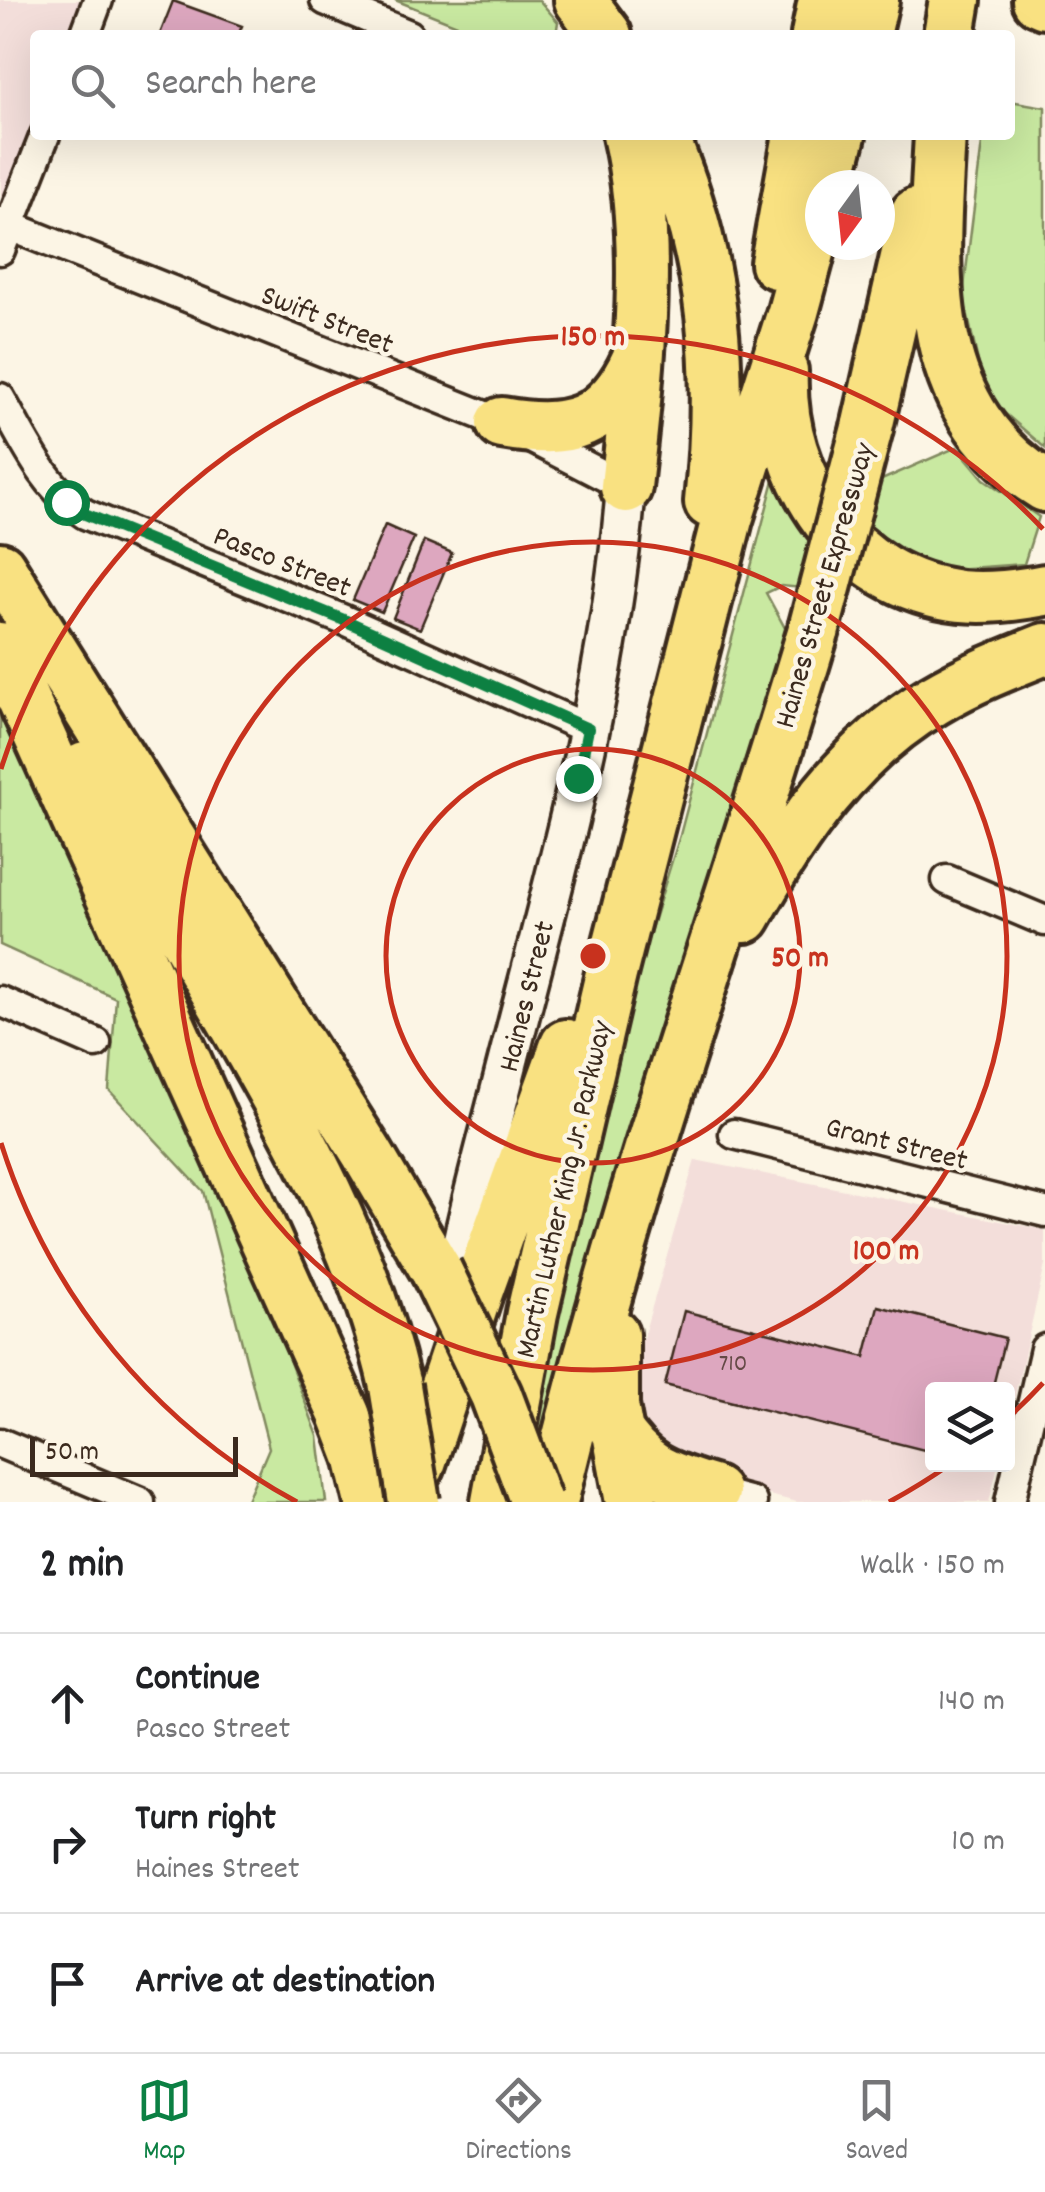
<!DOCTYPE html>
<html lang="en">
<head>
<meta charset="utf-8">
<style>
  :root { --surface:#fff; --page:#f2f2f2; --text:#202124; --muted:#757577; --line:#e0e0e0; --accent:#0b8043 }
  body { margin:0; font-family:Dekko,sans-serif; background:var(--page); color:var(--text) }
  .controls { position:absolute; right:30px; bottom:30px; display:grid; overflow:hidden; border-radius:10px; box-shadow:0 10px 40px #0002 }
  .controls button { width:90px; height:90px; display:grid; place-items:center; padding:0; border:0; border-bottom:2px solid var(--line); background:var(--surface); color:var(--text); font:50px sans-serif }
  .compass { position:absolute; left:805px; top:170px; width:90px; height:90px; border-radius:50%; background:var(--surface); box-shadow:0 10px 40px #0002; rotate:195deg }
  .scale { position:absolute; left:30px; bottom:25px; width:208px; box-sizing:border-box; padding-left:10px; border:5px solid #3b2a1e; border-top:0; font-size:28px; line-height:35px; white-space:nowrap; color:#3b2a1e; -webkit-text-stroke:8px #fcf5e5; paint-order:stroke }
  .stop { position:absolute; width:30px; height:30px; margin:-22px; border:8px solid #0b8043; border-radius:50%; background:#fff }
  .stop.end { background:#0b8043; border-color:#fff; box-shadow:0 2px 10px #0008 }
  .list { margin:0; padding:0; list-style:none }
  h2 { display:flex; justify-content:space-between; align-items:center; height:130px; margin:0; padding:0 40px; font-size:42px }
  h2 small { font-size:32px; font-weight:400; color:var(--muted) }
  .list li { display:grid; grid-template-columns:65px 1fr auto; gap:30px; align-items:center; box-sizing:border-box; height:140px; padding:0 40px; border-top:2px solid var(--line) }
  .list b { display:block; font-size:38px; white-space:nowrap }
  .list p { margin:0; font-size:32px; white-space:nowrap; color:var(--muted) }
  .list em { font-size:32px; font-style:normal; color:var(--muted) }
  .icon { flex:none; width:55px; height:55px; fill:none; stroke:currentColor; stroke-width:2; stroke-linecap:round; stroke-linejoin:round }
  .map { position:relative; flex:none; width:1045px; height:1502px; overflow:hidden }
  .search { position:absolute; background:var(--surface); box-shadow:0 10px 40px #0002; left:30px; right:30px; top:30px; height:110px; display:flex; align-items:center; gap:25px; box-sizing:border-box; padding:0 35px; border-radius:10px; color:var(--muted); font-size:38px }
  .sheet { height:550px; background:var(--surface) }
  nav { display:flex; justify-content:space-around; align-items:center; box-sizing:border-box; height:140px; border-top:2px solid var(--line); background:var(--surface); font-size:28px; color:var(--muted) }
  nav a { display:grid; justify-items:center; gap:5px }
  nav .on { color:var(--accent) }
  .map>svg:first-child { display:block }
  .built { fill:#f3deda }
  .green { fill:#c9e9a1; stroke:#828a60; stroke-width:2.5 }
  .building { fill:#dda7bf; stroke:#3b2a1e; stroke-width:2.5 }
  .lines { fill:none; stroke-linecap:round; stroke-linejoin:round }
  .street-casing { stroke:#3b2a1e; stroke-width:35 }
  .secondary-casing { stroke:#3b2a1e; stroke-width:45 }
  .highway-casing { stroke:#3b2a1e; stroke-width:58 }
  .street { stroke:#fcf5e5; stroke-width:28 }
  .secondary { stroke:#fcf5e5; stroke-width:38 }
  .highway { stroke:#f9e181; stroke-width:50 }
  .highway-bridge-casing { stroke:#3b2a1e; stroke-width:58; stroke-linecap:butt }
  .highway-bridge { stroke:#f9e181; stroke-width:50 }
  .route { stroke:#0b8043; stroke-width:12 }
  .ring { fill:none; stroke:#c8321e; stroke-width:5 }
  .labels { text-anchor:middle; stroke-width:9; stroke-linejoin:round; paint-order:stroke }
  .number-label { font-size:25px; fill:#644946 }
  .street-label { font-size:30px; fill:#3b2a1e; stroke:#fcf5e5 }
  .centre { fill:#c8321e; stroke:#fcf5e5; stroke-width:5 }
  .ring-label { font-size:30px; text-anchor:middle; font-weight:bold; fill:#c8321e; stroke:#fcf5e5; stroke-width:9; stroke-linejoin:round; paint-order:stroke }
</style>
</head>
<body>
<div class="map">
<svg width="1045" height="1502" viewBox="0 0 1045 1502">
  <rect width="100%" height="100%" fill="#fcf5e5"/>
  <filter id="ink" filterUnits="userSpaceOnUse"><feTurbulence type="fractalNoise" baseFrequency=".01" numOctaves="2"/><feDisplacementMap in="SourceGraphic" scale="20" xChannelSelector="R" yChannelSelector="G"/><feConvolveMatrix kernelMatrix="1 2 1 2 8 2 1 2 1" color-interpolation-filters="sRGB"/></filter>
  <g filter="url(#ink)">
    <!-- built -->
    <path class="built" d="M0,0h83l-14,35h-34v84l-34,84z
      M695,1160l350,70v35l-37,160v-35h-76v74l66,1 -9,37h-192l-124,-31 -28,-18 -12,-81z"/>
    <!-- green -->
    <path class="green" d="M395,0h144l19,22 -2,13h-74z
      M1010,101l35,6v341l-59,-51 -23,-102 20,-160h27z
      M957,447l27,32 55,38 -15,47 -98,7 -64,-39 15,-50z
      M774,480l40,63 -11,45 -22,-2 -15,7 26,48 -249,806 -13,-32 66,-307 84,-273z
      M0,716l226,477 92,243 8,66h-80l23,-54 -66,-257 -94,-101 7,-92 -116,-53z"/>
    <!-- building -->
    <path class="building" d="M173,1l69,25 -4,9 -78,-1z
      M385,525l29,13 -32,74 -29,-12z
      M424,541l28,12 -32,76 -27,-11z
      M878,1306l127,32 -13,52h-60v62l-267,-67 19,-74 181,46z"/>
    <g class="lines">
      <defs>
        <path id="street" d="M325,0l84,35
          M85,35l13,-35
          M0,222l502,201 124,64
          M0,250l45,-115
          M0,398c24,42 44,89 85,116l259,106 244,109
          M947,880l98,41
          M0,1001l96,42
          M734,1134l311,78
          M0,1443l140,59
          M705,1494l9,-2 38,10
          M1010,1502l35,-153"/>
        <path id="secondary" d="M449,1309c13,-74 33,-148 52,-221 50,-198 109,-397 125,-601"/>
        <path id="highway" d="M580,0l26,35
          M1038,0l7,3
          M817,35l7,-35
          M865,35l8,-35
          M949,35l6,-35
          M662,135c53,121 62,237 48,367
          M940,135c-7,131 -24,272 105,351
          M827,185l13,-50
          M776,263l23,-128
          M782,371c-5,108 66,212 178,225 28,3 58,-1 85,-6
          M502,423c66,12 106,1 135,-63
          M867,428l49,-214
          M626,487c12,-111 28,-243 2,-352
          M0,568l367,585 69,117
          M0,648l344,766 16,42 11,46
          M85,768c48,81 96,162 143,244 70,120 136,237 167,374
          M745,917c48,-85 103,-166 189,-217 35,-21 73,-36 111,-51
          M613,1334v72l18,96
          M615,1428c27,43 52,49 99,64
          M419,1466l58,-174 89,-247
          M497,1502l35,-189 79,-339 116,-455 66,-207 27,-100
          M552,1502c70,-296 175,-582 262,-873"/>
      </defs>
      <!-- street casing -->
      <use href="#street" class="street-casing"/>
      <!-- secondary casing -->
      <use href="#secondary" class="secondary-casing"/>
      <!-- highway casing -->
      <use href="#highway" class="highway-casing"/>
      <!-- street -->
      <use href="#street" class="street"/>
      <!-- secondary -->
      <use href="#secondary" class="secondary"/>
      <!-- highway -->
      <use href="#highway" class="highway"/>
      <defs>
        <path id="highway-bridge" d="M814,629l53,-201
          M436,1270l60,125 40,107
          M395,1386l19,116"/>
      </defs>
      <!-- highway-bridge casing -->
      <use href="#highway-bridge" class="highway-bridge-casing"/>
      <!-- highway-bridge -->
      <use href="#highway-bridge" class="highway-bridge"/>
    </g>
  </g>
  <g class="lines" filter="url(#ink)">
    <!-- route -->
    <path class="route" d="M66,502l19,12 259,106 244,109 -10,49"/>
  </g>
  <!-- distance rings -->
  <g class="ring">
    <circle cx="593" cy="956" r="207"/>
    <circle cx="593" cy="956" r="414"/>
    <path d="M1043 1383A621 621 0 0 1 1009 1417M949 1465A621 621 0 0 1 889 1502M297 1502A621 621 0 0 1 1 1143M1 769A621 621 0 0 1 1043 529"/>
  </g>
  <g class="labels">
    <!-- number labels -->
    <g class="number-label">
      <text x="733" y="1370">710</text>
    </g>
    <!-- street labels -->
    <g class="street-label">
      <text transform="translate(328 318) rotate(22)" y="10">Swift Street</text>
      <text transform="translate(283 560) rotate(22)" y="10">Pasco Street</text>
      <text transform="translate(823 585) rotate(-74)" y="10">Haines Street Expressway</text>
      <text transform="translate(525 996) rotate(-76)" y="10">Haines Street</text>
      <text transform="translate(897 1142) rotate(14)" y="10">Grant Street</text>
      <text transform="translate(562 1189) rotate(-77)" y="10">Martin Luther King Jr. Parkway</text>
    </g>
  </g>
  <circle cx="593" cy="956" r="15" class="centre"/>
  <g class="ring-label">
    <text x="593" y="345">150 m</text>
    <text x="800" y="966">50 m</text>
    <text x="886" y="1259">100 m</text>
  </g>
</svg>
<div class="controls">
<button><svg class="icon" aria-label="layers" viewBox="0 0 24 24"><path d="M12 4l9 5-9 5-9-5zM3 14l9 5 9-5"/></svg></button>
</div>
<svg class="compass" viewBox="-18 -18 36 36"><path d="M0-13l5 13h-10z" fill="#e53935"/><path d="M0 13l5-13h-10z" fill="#757577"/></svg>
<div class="scale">50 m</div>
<div class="stop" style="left:66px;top:502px"></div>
<div class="stop end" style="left:578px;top:778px"></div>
<div class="search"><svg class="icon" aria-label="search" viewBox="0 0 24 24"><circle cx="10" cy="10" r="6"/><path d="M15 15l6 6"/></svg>Search here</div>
</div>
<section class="sheet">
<h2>2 min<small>Walk · 150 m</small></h2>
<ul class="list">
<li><svg class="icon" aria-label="ahead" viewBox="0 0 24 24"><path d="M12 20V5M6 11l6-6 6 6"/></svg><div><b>Continue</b><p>Pasco Street</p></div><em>140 m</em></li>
<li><svg class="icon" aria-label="right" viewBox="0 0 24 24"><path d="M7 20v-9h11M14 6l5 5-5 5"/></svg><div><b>Turn right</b><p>Haines Street</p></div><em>10 m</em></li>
<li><svg class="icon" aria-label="arrive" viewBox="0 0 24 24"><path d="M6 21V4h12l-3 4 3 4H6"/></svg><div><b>Arrive at destination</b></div></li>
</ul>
</section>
<nav>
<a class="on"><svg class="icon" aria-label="map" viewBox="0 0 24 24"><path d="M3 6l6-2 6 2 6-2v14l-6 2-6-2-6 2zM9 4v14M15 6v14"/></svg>Map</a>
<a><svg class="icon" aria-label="directions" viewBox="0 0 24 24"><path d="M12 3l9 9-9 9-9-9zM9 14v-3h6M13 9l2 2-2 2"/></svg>Directions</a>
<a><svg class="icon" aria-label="saved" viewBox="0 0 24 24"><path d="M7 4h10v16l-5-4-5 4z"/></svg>Saved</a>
</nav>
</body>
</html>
